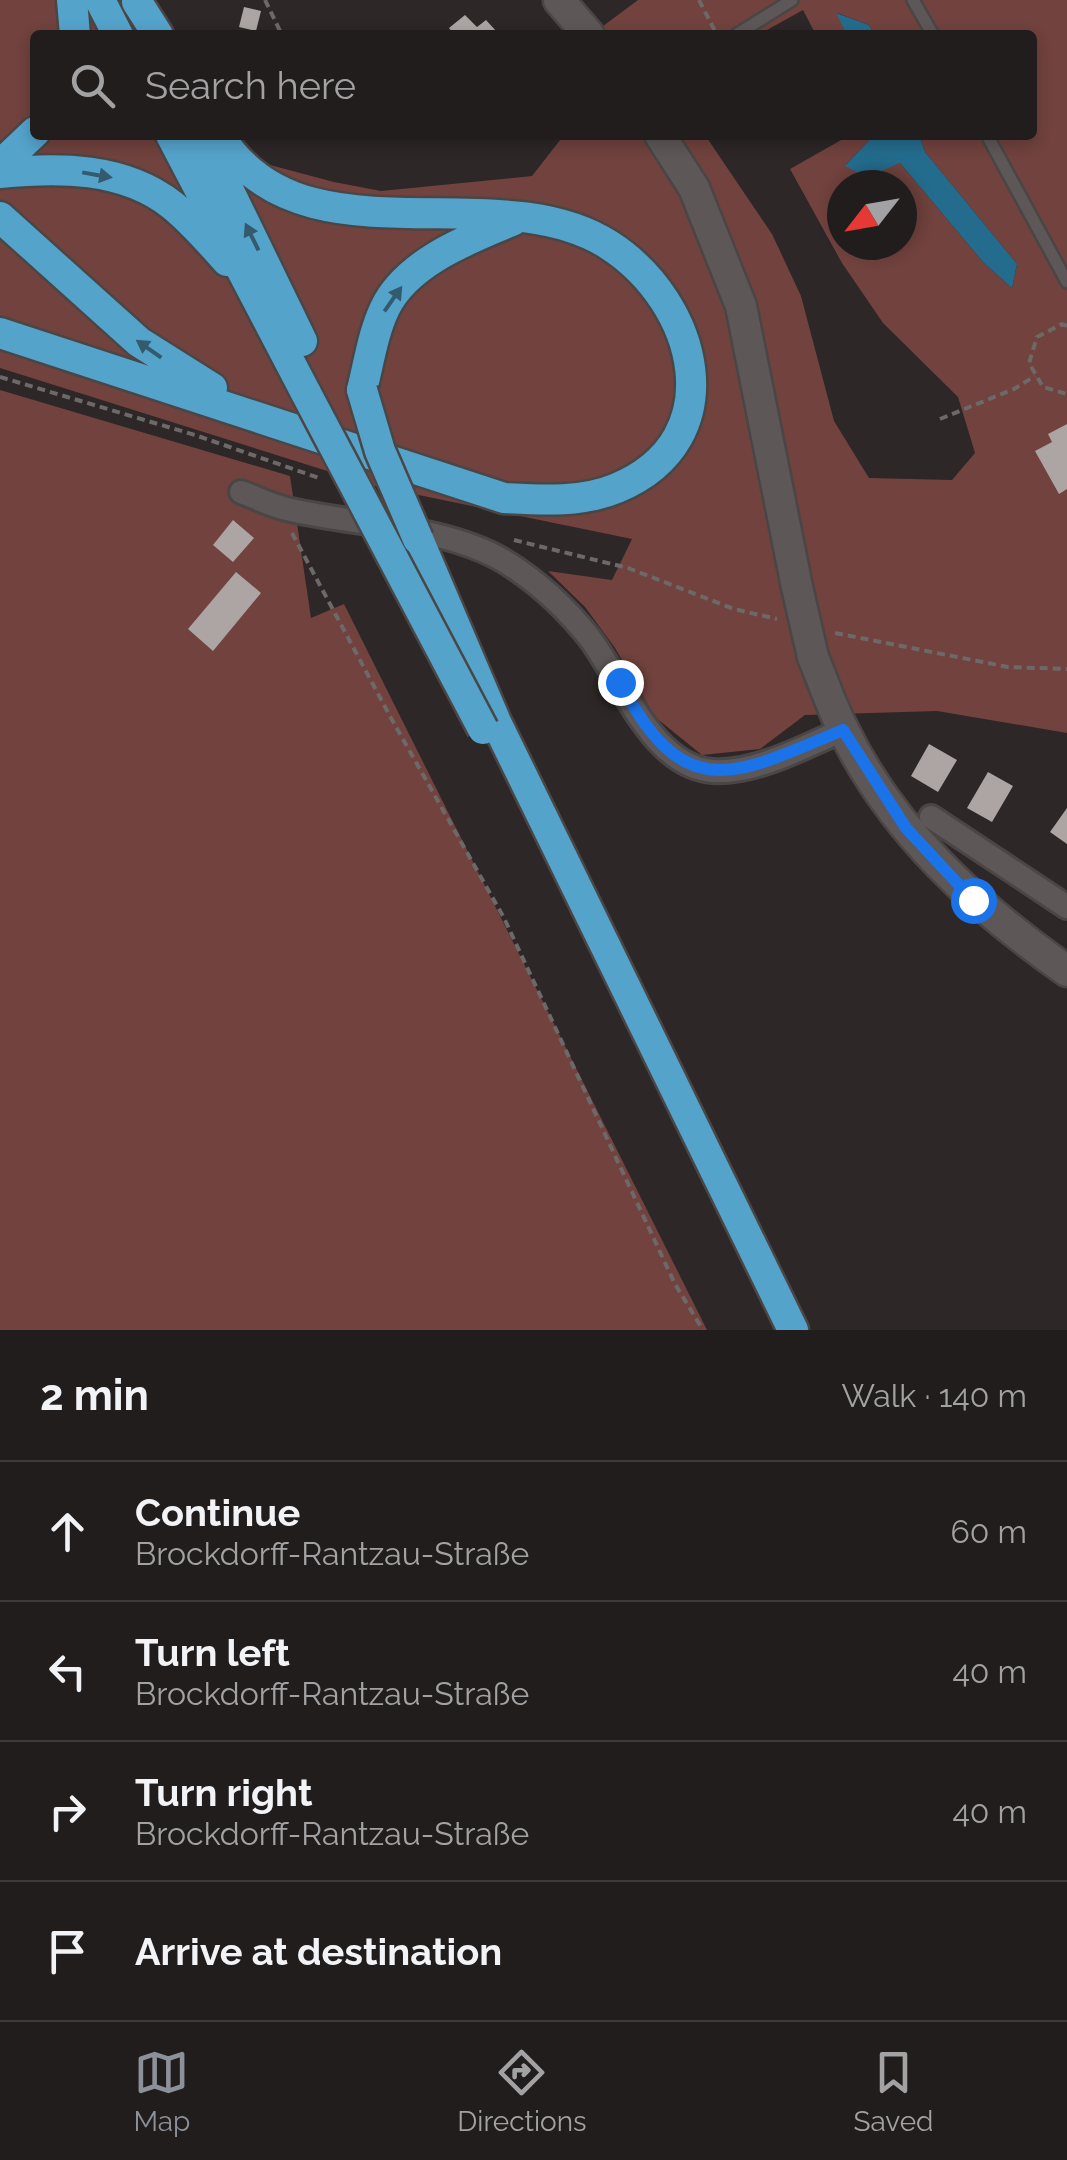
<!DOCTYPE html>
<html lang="en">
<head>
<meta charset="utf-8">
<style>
  :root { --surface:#221d1d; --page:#2a2626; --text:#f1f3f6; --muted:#a2a2a4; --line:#3f3b3b; --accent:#8c9099 }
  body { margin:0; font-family:Raleway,sans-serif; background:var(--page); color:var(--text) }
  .compass { position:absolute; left:827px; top:170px; width:90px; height:90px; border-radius:50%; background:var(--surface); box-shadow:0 5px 15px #0003; rotate:239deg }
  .stop { position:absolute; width:30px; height:30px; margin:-22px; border:8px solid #1a73e8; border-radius:50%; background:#fff }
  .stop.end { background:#1a73e8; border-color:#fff; box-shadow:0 2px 10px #0008 }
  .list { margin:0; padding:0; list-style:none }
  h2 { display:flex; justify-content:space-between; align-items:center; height:130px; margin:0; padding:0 40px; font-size:42px }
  h2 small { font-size:32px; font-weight:400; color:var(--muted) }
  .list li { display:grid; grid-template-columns:65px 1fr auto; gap:30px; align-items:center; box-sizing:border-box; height:140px; padding:0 40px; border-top:2px solid var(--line) }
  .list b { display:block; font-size:38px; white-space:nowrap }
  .list p { margin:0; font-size:32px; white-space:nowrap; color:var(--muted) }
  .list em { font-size:32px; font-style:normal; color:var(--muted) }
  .icon { flex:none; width:55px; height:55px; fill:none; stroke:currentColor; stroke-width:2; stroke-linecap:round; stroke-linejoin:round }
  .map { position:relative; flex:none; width:1067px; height:1330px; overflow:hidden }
  .search { position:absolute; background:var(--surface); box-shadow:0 5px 15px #0003; left:30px; right:30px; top:30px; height:110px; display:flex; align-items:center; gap:25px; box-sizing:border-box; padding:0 35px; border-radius:10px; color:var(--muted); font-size:38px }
  .sheet { height:690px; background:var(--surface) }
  nav { display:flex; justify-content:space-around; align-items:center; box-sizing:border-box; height:140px; border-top:2px solid var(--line); background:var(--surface); font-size:28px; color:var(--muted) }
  nav a { display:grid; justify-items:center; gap:5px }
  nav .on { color:var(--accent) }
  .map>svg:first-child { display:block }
  .green { fill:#71423e; fill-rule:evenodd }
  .water { fill:#246c8d }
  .building { fill:#aca5a4 }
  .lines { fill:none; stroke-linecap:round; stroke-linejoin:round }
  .lane-casing { stroke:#4a4646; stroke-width:16 }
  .street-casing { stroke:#4a4646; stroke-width:28 }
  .secondary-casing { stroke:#4a4646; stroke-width:35 }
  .highway-casing { stroke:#4a4646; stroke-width:35 }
  .path { stroke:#6e6969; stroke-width:4; stroke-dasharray:8 5; stroke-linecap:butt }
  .lane { stroke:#5e5757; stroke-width:11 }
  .street { stroke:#5e5757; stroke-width:22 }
  .secondary { stroke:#5e5757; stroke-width:30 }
  .highway { stroke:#54a3cb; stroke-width:30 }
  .secondary-bridge-casing { stroke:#4a4646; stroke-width:35; stroke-linecap:butt }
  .highway-bridge-casing { stroke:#4a4646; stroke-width:35; stroke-linecap:butt }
  .secondary-bridge { stroke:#5e5757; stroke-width:30 }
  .highway-bridge { stroke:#54a3cb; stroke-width:30 }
  .oneway { fill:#345a6e }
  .route { stroke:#1a73e8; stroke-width:12 }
</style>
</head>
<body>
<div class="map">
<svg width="1067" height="1330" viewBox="0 0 1067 1330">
  <rect width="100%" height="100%" fill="#2d2727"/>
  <!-- green -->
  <path class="green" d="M0,0h124l18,35h-107v100h157l6,11 136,36 47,9 151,-15 32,-41h141l67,99 29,62 33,125 35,57 83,2 23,-27 -17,-56 -75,-74 -41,-60 -52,-94 60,-34h24l-28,30 54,-2 84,100 28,25 5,-24 -92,-112 -6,-17h113v-100h-158l-5,-10 -32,-12 10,22h-31l-13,-25 -45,25h-167l47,-35h429v733l-130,-22 -132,4 -45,34 -58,6 -47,-38 -40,-69 -30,-41 -37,-36 64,9 20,-41 -257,-53 -375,-118zM842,185h60v60h-60z
    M0,390l290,86 21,142 33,-14 363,726h-707z"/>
  <!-- water -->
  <path class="water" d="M836,13l33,12 5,10h-27z
    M874,135h45l6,17 92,112 -5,24 -28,-25 -84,-100 -33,14 -22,-11z"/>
  <!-- building -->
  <path class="building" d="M244,7l17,4 -5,20 -17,-4z
    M465,15l12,12 9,-7 11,12 -3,3h-45l3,-3 -3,-4z
    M1067,424v65l-8,5 -24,-43 17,-9 -4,-8z
    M233,520l21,18 -21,24 -20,-17z
    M236,572l25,21 -48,58 -25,-22z
    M929,744l28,16 -19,32 -27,-16z
    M988,772l25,14 -21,36 -25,-14z
    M1067,808v36l-17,-12z"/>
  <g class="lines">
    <defs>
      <path id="lane" d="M913,0l20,35
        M736,35l56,-35
        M987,135l80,147"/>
      <path id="street" d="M241,492c16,6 33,15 50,18 66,15 154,16 213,51 33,20 61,46 85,76 33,43 63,130 124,134 42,3 93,-25 130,-41
        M931,817l136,90"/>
      <path id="secondary" d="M559,0l30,35
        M660,135l34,53 47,118 56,281
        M813,657c10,24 18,49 30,72 49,102 133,178 224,242"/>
      <path id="highway" d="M72,0l3,35
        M100,0l18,35
        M137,2l21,33
        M171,135l136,260
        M202,135l100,206
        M0,165l35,-33
        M0,173c58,-6 124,-6 172,32 20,16 38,37 55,56
        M0,217l139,125 73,46
        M0,333l504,165c36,2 78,5 113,-10 117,-49 81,-186 -8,-243 -114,-73 -308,24 -390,-110
        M362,390c7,-28 11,-57 23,-82 22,-46 84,-69 127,-87
        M418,539l78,183 297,608"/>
    </defs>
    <!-- lane casing -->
    <use href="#lane" class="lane-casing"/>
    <!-- street casing -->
    <use href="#street" class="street-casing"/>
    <!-- secondary casing -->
    <use href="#secondary" class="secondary-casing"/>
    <!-- highway casing -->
    <use href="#highway" class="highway-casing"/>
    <!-- path -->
    <path class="path" d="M265,0l17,35
      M699,0l18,35
      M1067,326l-5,-2 -25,13 -8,26 14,24 24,7
      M0,377l195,58 124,43
      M940,419l74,-30 21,-13
      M292,533l99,185 113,200 171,366 28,46
      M514,540l114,28 106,41 43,10
      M835,633l173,34 59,2"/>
    <!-- lane -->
    <use href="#lane" class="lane"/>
    <!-- street -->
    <use href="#street" class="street"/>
    <!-- secondary -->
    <use href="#secondary" class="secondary"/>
    <!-- highway -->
    <use href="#highway" class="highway"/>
    <defs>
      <path id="secondary-bridge" d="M797,587l16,70"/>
      <path id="highway-bridge" d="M362,390l18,61 38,88
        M307,395l176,334"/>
    </defs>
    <!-- secondary-bridge casing -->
    <use href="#secondary-bridge" class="secondary-bridge-casing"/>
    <!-- highway-bridge casing -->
    <use href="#highway-bridge" class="highway-bridge-casing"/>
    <!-- secondary-bridge -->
    <use href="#secondary-bridge" class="secondary-bridge"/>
    <!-- highway-bridge -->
    <use href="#highway-bridge" class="highway-bridge"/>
  </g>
  <!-- one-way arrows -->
  <defs><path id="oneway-solid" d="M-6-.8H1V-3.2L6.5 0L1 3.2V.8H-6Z" transform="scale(2.5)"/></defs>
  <g class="oneway">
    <use href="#oneway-solid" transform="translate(97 175) rotate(10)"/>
    <use href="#oneway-solid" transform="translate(252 237) rotate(-116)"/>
    <use href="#oneway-solid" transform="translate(393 299) rotate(-55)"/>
    <use href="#oneway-solid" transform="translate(149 349) rotate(-145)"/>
  </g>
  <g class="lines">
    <!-- route -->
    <path class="route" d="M620,682c64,124 114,94 223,48l63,98 67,72"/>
  </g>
</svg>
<svg class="compass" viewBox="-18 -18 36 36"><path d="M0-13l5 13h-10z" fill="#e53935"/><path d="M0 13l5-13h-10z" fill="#a2a2a4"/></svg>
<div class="stop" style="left:973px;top:900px"></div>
<div class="stop end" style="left:620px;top:682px"></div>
<div class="search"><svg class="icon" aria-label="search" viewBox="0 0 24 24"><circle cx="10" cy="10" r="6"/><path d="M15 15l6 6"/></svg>Search here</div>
</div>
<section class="sheet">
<h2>2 min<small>Walk · 140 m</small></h2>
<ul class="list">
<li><svg class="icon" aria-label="ahead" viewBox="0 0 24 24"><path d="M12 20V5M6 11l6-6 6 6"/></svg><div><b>Continue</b><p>Brockdorff-Rantzau-Straße</p></div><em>60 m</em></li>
<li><svg class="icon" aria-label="left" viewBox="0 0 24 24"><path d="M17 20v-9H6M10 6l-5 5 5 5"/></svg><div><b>Turn left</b><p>Brockdorff-Rantzau-Straße</p></div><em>40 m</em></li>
<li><svg class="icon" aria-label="right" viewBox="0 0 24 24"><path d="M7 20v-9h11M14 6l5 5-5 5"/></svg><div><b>Turn right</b><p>Brockdorff-Rantzau-Straße</p></div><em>40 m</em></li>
<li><svg class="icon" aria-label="arrive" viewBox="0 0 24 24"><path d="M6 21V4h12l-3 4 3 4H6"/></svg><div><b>Arrive at destination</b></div></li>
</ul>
</section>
<nav>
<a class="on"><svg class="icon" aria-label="map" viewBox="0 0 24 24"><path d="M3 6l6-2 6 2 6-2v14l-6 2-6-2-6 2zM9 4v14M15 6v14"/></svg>Map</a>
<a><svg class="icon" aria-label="directions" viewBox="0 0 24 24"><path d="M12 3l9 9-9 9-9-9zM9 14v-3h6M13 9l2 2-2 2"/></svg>Directions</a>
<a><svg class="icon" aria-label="saved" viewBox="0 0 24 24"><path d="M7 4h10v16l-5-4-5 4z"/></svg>Saved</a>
</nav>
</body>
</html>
